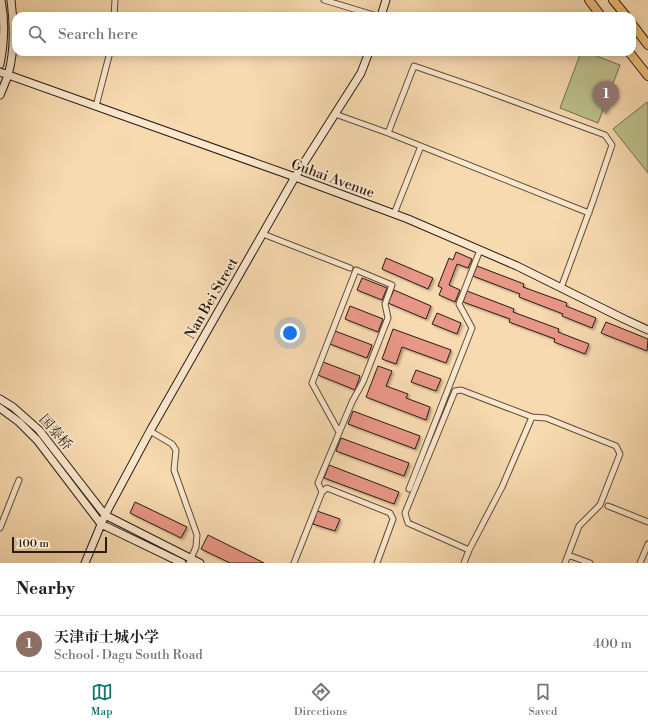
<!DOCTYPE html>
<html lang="en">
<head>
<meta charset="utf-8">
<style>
  :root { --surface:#fff; --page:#f6f6f6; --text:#222; --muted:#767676; --line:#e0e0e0; --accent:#0f766e }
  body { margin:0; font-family:"Libre Bodoni","Noto Serif SC",serif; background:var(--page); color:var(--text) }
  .scale { position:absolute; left:12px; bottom:10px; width:95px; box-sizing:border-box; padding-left:4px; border:2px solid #291c16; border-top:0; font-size:11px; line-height:14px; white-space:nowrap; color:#291c16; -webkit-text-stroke:3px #fae7cc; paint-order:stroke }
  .you { position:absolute; left:290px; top:333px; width:14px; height:14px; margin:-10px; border:3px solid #fff; border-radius:50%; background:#1a73e8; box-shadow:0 0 0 6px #1a73e833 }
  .badge { display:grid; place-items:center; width:26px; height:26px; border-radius:50%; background:var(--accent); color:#fff; font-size:13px; font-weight:700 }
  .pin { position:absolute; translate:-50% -33px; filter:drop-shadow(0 1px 2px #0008) }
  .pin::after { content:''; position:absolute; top:21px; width:14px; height:12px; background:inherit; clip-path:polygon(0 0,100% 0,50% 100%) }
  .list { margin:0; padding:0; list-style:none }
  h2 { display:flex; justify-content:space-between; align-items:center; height:52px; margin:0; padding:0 16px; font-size:17px }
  h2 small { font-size:13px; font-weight:400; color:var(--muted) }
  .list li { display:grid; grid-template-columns:26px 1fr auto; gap:12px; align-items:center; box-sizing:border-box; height:56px; padding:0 16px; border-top:1px solid var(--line) }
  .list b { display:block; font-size:15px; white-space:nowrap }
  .list p { margin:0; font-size:13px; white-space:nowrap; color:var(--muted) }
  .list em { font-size:13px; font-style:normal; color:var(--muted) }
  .icon { flex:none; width:22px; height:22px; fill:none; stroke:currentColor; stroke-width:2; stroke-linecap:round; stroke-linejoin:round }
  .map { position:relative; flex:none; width:648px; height:563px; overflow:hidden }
  .search { position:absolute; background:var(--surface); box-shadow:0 2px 10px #0003; left:12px; right:12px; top:12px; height:44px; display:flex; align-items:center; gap:10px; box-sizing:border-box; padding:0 14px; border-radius:12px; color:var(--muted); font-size:15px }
  .sheet { height:108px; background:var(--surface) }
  nav { display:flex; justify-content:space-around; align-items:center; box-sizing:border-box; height:56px; border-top:1px solid var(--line); background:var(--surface); font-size:11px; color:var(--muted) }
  nav a { display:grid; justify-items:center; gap:2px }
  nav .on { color:var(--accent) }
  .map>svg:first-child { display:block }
  .green { fill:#bcc08c; stroke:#726e51 }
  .building { fill:#e89686; stroke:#291c16; filter:url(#shadow) }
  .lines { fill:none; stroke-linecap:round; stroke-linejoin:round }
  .street-casing { stroke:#5d4c3c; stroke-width:7 }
  .secondary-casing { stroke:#291c16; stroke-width:9 }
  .primary-casing { stroke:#291c16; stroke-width:10 }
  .street { stroke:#fae7cc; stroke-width:5 }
  .secondary { stroke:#fae7cc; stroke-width:7 }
  .primary { stroke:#ecbd78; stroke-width:8 }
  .labels { text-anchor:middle; stroke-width:3.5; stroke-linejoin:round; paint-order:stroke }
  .street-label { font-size:14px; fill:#291c16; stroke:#fae7cc }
</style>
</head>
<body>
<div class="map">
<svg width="648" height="563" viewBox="0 0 648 563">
  <defs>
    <filter id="shadow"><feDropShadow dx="2" dy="2" stdDeviation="1" flood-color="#0004"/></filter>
  </defs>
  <rect width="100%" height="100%" fill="#f8dab0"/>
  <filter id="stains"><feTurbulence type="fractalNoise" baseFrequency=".005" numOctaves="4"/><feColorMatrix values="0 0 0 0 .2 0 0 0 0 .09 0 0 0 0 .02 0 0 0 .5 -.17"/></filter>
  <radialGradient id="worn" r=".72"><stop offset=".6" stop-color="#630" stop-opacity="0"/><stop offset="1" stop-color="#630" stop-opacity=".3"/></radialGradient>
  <!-- green -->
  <path class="green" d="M581,52h5l34,13 -22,58 -38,-15z
    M647,102l1,1v70l-35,-44z"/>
  <!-- building -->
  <path class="building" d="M456,252l16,7 -4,9 -11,-4 -8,21 11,5 -5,12 -16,-7 3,-7 -4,-2 11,-28 4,2z
    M386,258l47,20 -5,11 -46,-20z
    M477,266l47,18 -1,3 44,16 -1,3 30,12 -4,10 -30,-12 1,-2 -44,-17 1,-3 -47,-18z
    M362,278l25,10 -5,12 -25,-10z
    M394,290l37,16 -5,13 -38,-16z
    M467,291l47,18 -1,3 46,17 -1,3 31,12 -4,10 -31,-12 1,-3 -46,-17 1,-3 -47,-17z
    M350,306l33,13 -5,13 -33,-13z
    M437,313l24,10 -4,11 -25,-10z
    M606,322l42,17 -1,12 -46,-18z
    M393,329l58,21 -5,13 -44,-16 -6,17 -14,-5z
    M335,331l37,14 -5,13 -37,-14z
    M323,362l37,14 -5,14 -37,-15z
    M378,366l14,5 -6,15 22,8 -2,4 24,9 -4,13 -60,-23z
    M416,370l25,9 -5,12 -25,-9z
    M353,411l67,25 -5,13 -67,-25z
    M341,438l68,25 -5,13 -68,-25z
    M329,465l70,27 -5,12 -70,-26z
    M135,502l52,25 -6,11 -51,-25z
    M317,511l23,8 -5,12 -22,-7z
    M208,535l56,28h-34l-29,-14z"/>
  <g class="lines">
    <defs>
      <path id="street" d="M324,0l53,16
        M114,16l1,-16
        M96,106l14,-54
        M335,114l53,19 201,80
        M388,133l26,-67 61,21 130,48 7,10 -19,56 -32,87
        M394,214l27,-68
        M263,234l87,34
        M150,431l22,13 4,6 -2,20 23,65 -1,12 -7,16
        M409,489l63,-161 -13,-24 21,-54
        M322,492l-4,-9 34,-81 11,-20 25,-64 -3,-14 7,-19 -36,-15 -44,113 27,49
        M608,506l40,16
        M0,528l19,-48
        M469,550l33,-63 30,-70
        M568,555l22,8
        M294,563l28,-71 5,-4 63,25 3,6 -16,44
        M464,563l5,-13 -61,-27 -3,-10 50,-122 6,-1 71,27 14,1 70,28 4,8 -20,51 -21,21 -14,37
        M640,563l8,-19"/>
      <path id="secondary" d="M381,16l5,-16
        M0,64c4,-20 5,-44 1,-64
        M0,72l295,105 113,42 109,47 107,53 24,11
        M0,95c3,-7 6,-14 8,-20 7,-24 6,-51 3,-75
        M0,399l13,8 26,23 66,85 95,48
        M0,408l19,14 18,18 64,84 81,39
        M85,563l20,-48 45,-84 145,-254 66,-104 8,-21"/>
      <path id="primary" d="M589,0l12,16
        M613,0l13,16
        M632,24l16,21
        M629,52l19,24"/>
    </defs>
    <!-- street casing -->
    <use href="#street" class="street-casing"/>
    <!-- secondary casing -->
    <use href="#secondary" class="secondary-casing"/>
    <!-- primary casing -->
    <use href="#primary" class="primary-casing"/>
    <!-- street -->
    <use href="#street" class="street"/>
    <!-- secondary -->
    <use href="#secondary" class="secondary"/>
    <!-- primary -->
    <use href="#primary" class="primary"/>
  </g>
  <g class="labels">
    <!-- street labels -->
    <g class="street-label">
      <text transform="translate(333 178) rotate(20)" y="5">Guhai Avenue</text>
      <text transform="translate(211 298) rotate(-60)" y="5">Nan Bei Street</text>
      <text transform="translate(56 432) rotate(49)" y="5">国泰桥</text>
    </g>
  </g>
  <rect width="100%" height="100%" filter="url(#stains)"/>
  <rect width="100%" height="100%" fill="url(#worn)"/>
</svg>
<div class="scale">100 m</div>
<div class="you"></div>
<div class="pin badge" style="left:606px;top:114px;background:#8d6e63">1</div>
<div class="search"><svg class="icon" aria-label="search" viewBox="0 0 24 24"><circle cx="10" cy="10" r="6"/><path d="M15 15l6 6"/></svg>Search here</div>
</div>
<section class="sheet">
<h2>Nearby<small></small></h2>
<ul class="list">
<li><span class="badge" style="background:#8d6e63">1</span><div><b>天津市土城小学</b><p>School · Dagu South Road</p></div><em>400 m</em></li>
</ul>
</section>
<nav>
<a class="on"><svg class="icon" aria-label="map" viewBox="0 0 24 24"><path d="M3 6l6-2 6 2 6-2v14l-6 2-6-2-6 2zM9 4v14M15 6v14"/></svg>Map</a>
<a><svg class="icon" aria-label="directions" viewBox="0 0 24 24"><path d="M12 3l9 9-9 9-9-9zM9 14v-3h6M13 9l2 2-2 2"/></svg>Directions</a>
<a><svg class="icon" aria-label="saved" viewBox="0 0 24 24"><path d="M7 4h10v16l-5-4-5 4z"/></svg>Saved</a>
</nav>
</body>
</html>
